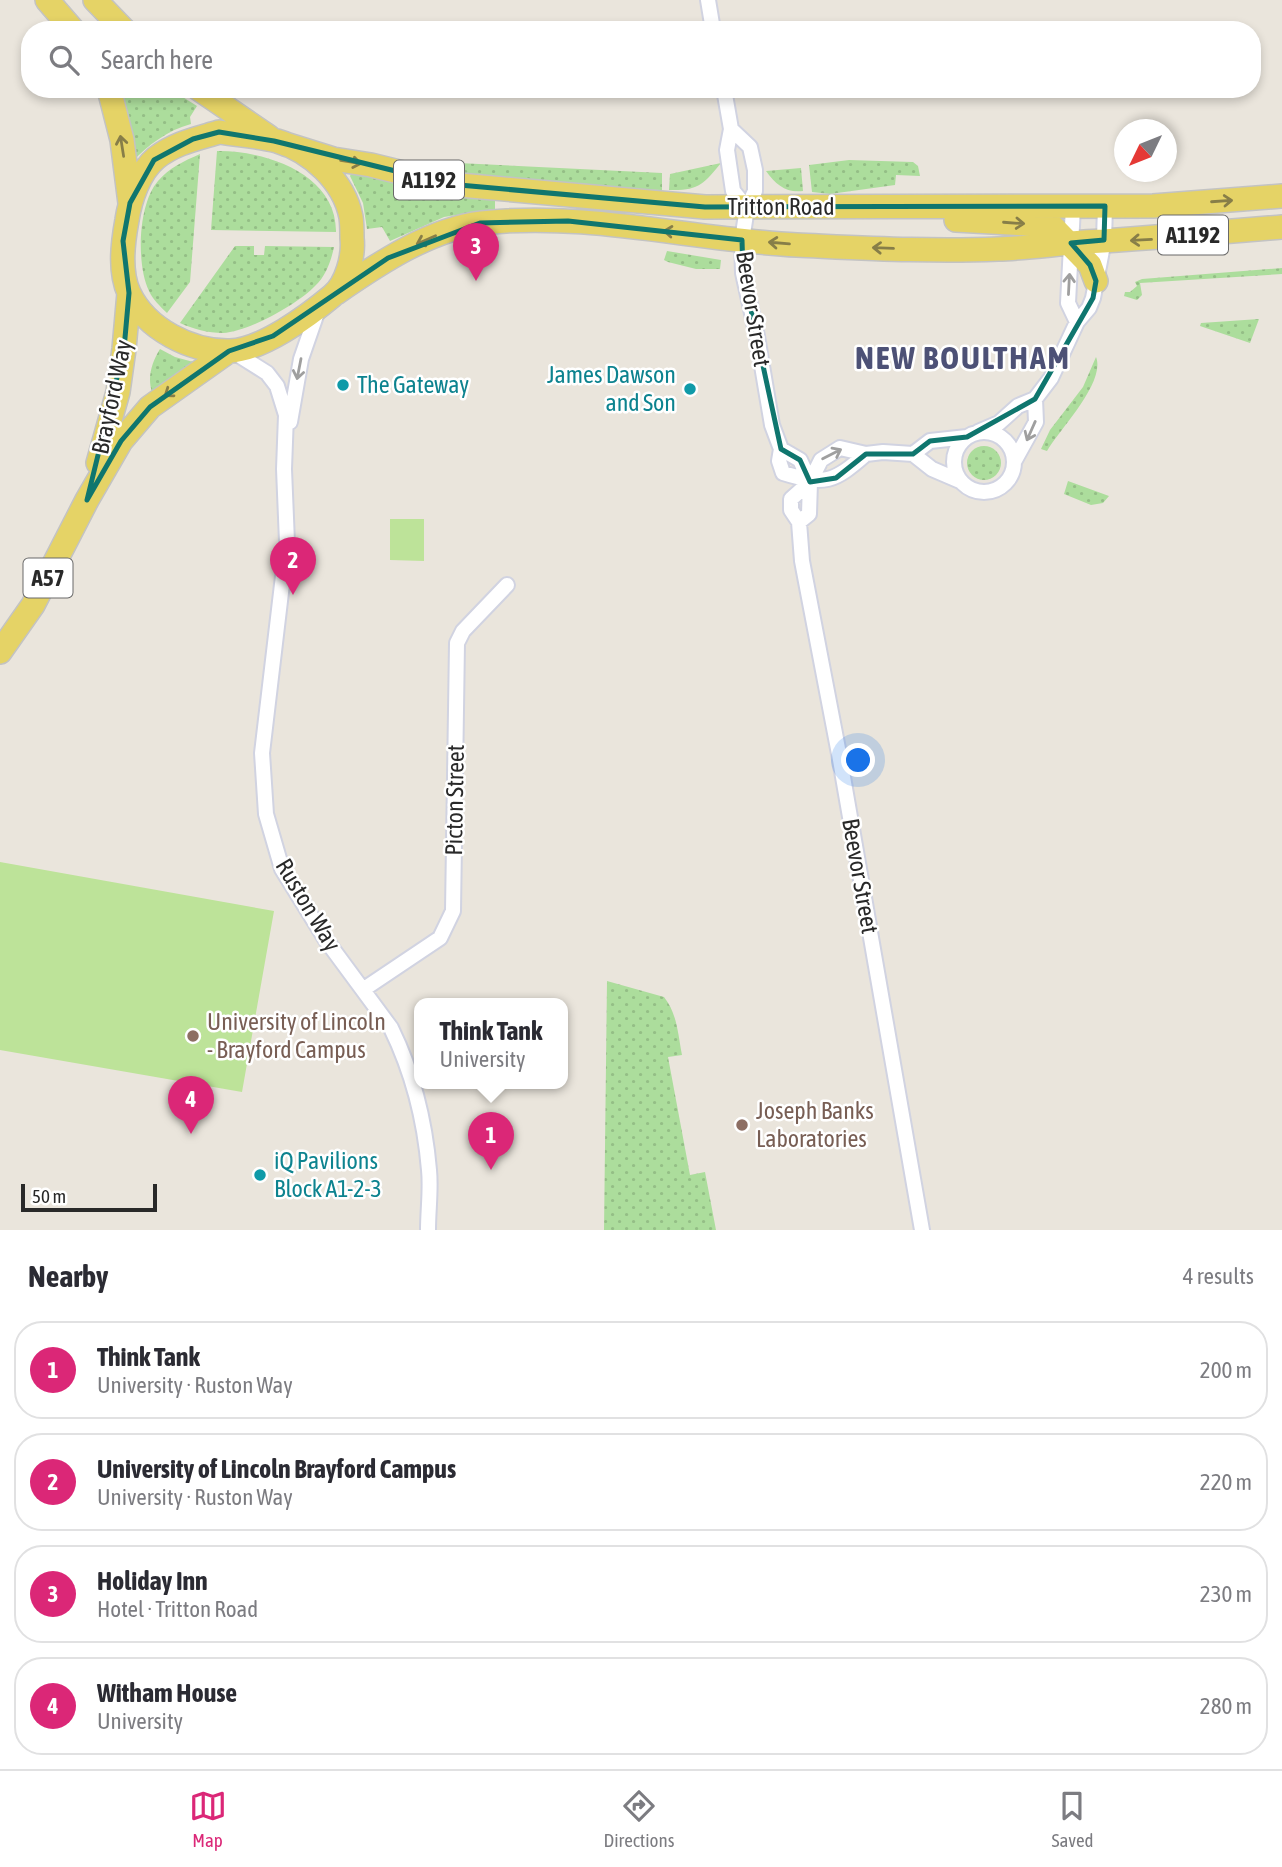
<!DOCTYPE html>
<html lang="en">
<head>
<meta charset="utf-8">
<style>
  :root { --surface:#fff; --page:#f7f7f7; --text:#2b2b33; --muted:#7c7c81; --line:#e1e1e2; --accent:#db2777 }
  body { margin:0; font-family:"Asap Condensed",sans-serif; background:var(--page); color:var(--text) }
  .compass { position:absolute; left:1114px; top:119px; width:63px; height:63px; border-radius:50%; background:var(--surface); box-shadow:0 4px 10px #0003; rotate:227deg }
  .scale { position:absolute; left:21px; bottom:18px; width:136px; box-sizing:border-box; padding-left:7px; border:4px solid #292929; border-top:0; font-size:19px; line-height:24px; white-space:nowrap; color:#292929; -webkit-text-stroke:5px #fff; paint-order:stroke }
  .you { position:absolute; left:859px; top:761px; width:24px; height:24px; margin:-18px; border:5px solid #fff; border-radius:50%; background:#1a73e8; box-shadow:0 0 0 10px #1a73e833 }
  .badge { display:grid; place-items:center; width:46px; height:46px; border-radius:50%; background:var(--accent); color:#fff; font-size:23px; font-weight:700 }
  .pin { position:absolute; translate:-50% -58px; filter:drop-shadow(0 2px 4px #0008) }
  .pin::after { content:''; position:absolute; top:37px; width:24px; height:21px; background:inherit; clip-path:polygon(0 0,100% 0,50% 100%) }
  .popup { position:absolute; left:414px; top:998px; width:154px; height:91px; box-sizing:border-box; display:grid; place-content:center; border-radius:14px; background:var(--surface); filter:drop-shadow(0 2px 5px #0005); font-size:23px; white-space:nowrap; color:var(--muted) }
  .popup b { font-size:26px; color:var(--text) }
  .popup::after { content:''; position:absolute; left:50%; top:100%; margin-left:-14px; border:14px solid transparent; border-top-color:var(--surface) }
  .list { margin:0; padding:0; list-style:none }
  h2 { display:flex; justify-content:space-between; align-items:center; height:91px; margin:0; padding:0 28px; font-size:30px }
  h2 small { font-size:23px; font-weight:400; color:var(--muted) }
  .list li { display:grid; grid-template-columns:46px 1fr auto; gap:21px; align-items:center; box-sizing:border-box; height:98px; margin:0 14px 14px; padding:0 14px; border:2px solid var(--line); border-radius:28px }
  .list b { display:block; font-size:26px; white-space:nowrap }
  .list p { margin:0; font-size:23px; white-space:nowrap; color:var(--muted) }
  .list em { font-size:23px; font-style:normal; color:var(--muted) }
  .icon { flex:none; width:38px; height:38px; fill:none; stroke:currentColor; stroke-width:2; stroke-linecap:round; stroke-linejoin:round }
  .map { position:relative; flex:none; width:1282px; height:1230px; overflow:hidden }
  .search { position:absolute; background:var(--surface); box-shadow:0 4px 10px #0003; left:21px; right:21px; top:21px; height:77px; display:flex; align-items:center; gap:18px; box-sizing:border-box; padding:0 24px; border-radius:28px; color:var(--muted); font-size:26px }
  .sheet { height:539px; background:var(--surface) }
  nav { display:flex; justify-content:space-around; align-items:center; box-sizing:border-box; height:98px; border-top:2px solid var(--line); background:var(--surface); font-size:19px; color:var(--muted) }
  nav a { display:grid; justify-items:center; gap:4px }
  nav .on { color:var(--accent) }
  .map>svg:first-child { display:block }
  .grass { fill:url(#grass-dots) }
  .pitch { fill:#bde399 }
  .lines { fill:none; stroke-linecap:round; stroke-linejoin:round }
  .street-casing { stroke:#d1d3e1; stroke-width:18 }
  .primary-casing { stroke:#c3c3c3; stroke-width:26 }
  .street { stroke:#fff; stroke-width:14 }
  .primary { stroke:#e5d366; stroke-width:23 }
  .oneway { stroke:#877e48 }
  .oneway2 { stroke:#9f9f9f }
  .marked { fill:none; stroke:#0f766e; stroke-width:5; stroke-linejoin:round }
  .culture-dot { fill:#0f9aa8; stroke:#fff; stroke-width:2.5 }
  .education-dot { fill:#8d6e63; stroke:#fff; stroke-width:2.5 }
  .labels { text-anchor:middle; stroke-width:5; stroke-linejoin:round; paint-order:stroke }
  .shield { fill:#fff; stroke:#696969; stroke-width:2 }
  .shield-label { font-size:23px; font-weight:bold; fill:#292929 }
  .street-label { font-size:24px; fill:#292929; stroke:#fff }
  .culture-label { font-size:24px; fill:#0d838f; stroke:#fff; text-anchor:start }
  .education-label { font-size:24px; fill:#785e54; stroke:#fff; text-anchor:start }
  .district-label { font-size:32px; font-weight:bold; letter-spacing:2px; fill:#4d5176; stroke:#fff }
</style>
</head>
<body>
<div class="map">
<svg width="1282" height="1230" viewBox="0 0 1282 1230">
  <defs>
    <pattern id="grass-dots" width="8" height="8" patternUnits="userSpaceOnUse" patternTransform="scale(1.75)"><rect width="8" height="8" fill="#acdd9c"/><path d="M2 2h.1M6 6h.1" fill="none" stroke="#94be86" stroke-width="1.8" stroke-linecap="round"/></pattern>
  </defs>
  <rect width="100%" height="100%" fill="#eae5dc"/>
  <!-- grass -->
  <path class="grass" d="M122,89h48l27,17 -7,11 1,7c-23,6 -43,21 -59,38l-1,-34z
    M217,151c46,-1 120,22 119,81l-125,-2z
    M200,154l-10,128 -23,31c-7,-7 -14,-13 -18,-22 -13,-27 -11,-87 9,-110 11,-13 26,-20 42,-27z
    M396,160l266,13v17l-45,-1 -175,-16z
    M849,160l64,2 5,4 2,10 -24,-1 -1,10 -65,9 -18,-2 -3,-27z
    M721,163c-17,21 -23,28 -52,27l1,-16z
    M801,168l2,23c-17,2 -27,-6 -37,-20z
    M353,170l89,22 53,7v10l-51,8 -54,24 -8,-14 -15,2 -4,-26 -13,-27z
    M235,246h19v9h10l1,-9 69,1c-3,14 -8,29 -19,39 -17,18 -67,46 -92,47 -15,0 -30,-4 -43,-10z
    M667,251l54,9 -1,9h-24l-28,-7 -4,-2z
    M1282,268v6l-142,9 2,12 -5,5 -13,-4 1,-4h5l7,-6 -2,-4 7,-3z
    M1259,319l-9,24 -50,-17 1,-3z
    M160,349l15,8 22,6 -18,9 -27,20c-5,-15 0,-30 8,-43z
    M1096,357c10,25 -36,72 -49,94l-6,-2 9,-19 33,-43z
    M967 463a17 17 0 1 1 34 0a17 17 0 1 1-34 0Z
    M1068,481l41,15 -6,7 -12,2 -27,-11z
    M607,981l57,16c13,16 14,37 18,58l-14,2 22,118 15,-3 11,58h-112z"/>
  <!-- pitch -->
  <path class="pitch" d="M390,519h34v42l-34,-1z
    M0,862l274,49 -32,181 -242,-42z"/>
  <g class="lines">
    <defs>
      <path id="street" d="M708,0l5,30
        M724,89l7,40 -4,21 6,41 14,17
        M731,129l19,18 5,23v21l-8,17 -5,32 1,33 14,63 15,89 9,24 -2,12 4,12c42,13 51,9 83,-19
        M1073,207l-5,96 9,19
        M232,351l35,22 10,13 9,29 -2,54 3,73 -25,211 4,61 16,55 44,71 65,88c21,43 34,94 38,142 2,19 -1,40 -1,60
        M290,422l11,-63 17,-49
        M954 462a30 30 0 1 1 60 0a30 30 0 1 1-60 0Z
        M978,432l21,-9 19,-17 17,-7 16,-21 26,-56 12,-14 4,-10 11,-58 1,-34
        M781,449l19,11 10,22 -1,32 -10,8
        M913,454l17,-13 37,-4
        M1015,460l21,-38 -1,-23
        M364,989l76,-51 13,-27 4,-268 6,-12 44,-46
        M922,1230l-83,-476 -37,-193 -3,-39 -8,-12v-11l19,-17 11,-22 19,-12 26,6 17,-2 30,2 19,15 28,12"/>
      <path id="primary" d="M47,0l26,30
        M95,0l29,30
        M109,89l13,51 8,63
        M199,89l70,48
        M219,132c19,3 39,4 58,9 34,10 67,40 74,76 1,7 1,14 1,21 2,18 -5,46 -20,58 -24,20 -70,54 -102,55 -39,1 -84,-22 -101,-58 -10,-22 -6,-51 -2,-73 3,-20 12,-48 29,-62 19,-15 40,-19 63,-26z
        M285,144l48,15 38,6 77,19 257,23 448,-1 129,-10
        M956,220l89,5 8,2 37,38 6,16
        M336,293c42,-29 94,-64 146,-70 104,-12 212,17 315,22 67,3 134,7 201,4 35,-1 70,-7 105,-8 60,-4 119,-9 179,-14
        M98,463l20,-71 6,-43 5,-56
        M0,652l33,-47 54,-105 34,-59 29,-34 79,-56"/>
    </defs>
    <!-- street casing -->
    <use href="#street" class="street-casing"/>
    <!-- primary casing -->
    <use href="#primary" class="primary-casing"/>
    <!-- street -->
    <use href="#street" class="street"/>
    <!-- primary -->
    <use href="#primary" class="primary"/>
  </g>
  <!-- one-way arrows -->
  <defs><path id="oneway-shaft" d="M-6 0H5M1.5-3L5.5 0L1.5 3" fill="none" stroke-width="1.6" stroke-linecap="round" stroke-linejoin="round" transform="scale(1.75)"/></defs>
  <g class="oneway">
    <use href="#oneway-shaft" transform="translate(122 146) rotate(-99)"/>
    <use href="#oneway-shaft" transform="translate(351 162) rotate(9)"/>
    <use href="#oneway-shaft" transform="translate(1222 201) rotate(-4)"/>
    <use href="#oneway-shaft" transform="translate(1014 223) rotate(4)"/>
    <use href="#oneway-shaft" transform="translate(674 232) rotate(-174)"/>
    <use href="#oneway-shaft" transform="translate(426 240) rotate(156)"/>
    <use href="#oneway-shaft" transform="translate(1141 240) rotate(177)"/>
    <use href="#oneway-shaft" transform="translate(779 243) rotate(-175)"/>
    <use href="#oneway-shaft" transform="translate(883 248) rotate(-178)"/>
    <use href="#oneway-shaft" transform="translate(173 390) rotate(144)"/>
  </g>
  <g class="oneway2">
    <use href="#oneway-shaft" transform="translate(1069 284) rotate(-87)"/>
    <use href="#oneway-shaft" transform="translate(299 369) rotate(101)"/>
    <use href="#oneway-shaft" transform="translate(1031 431) rotate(114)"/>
    <use href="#oneway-shaft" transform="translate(832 454) rotate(-27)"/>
  </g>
  <!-- marked area -->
  <path class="marked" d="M219,132l55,9 174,43 257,23 400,-1 -1,34 -33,3 19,22 6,16 -3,17 -58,101 -68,38 -37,4 -17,13h-47l-30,24 -26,4 -10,-22 -19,-11 -38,-176 -1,-33 -174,-19 -88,2 -92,35 -115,78 -44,15 -79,56 -29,34 -34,59 37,-151 5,-56 -6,-52 7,-38 24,-43 39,-21z"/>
  <!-- markers -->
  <g class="culture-dot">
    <circle cx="343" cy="385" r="7"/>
    <circle cx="690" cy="389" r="7"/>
    <circle cx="260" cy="1175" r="7"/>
  </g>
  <g class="education-dot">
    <circle cx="193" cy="1036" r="7"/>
    <circle cx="742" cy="1125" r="7"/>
  </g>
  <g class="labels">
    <!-- shield labels -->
    <g class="shield">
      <rect x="394" y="160.5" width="70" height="39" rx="5"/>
      <rect x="1158" y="215.5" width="70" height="39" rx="5"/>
      <rect x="23.5" y="558.5" width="49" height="39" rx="5"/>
    </g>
    <g class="shield-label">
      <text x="429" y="188">A1192</text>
      <text x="1193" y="243">A1192</text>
      <text x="48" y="586">A57</text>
    </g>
    <!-- street labels -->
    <g class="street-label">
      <text x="781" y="215">Tritton Road</text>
      <text transform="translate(753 309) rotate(81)" y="8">Beevor Street</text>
      <text transform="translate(112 397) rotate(-78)" y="8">Brayford Way</text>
      <text transform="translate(455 800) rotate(-89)" y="8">Picton Street</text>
      <text transform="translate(860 876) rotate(80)" y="8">Beevor Street</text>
      <text transform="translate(308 905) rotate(59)" y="8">Ruston Way</text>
    </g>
    <!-- culture labels -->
    <g class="culture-label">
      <text x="676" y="383" text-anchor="end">James Dawson<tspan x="676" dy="28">and Son</tspan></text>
      <text x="357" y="393">The Gateway</text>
      <text x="274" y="1169">iQ Pavilions<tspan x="274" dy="28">Block A1-2-3</tspan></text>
    </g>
    <!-- education labels -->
    <g class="education-label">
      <text x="207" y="1030">University of Lincoln<tspan x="207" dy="28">- Brayford Campus</tspan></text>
      <text x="756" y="1119">Joseph Banks<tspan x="756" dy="28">Laboratories</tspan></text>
    </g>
    <!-- district labels -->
    <g class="district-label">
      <text x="963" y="369">NEW BOULTHAM</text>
    </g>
  </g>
</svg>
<svg class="compass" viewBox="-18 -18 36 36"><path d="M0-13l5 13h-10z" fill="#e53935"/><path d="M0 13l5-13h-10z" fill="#7c7c81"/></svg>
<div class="scale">50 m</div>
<div class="you"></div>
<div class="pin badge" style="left:491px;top:1170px">1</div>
<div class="popup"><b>Think Tank</b>University</div>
<div class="pin badge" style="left:293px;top:595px">2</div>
<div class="pin badge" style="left:476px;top:281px">3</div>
<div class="pin badge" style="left:191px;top:1134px">4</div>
<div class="search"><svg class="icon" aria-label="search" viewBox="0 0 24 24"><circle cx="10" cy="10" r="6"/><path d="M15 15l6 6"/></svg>Search here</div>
</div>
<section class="sheet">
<h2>Nearby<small>4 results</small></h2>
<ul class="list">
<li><span class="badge">1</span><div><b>Think Tank</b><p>University · Ruston Way</p></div><em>200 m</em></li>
<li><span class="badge">2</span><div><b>University of Lincoln Brayford Campus</b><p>University · Ruston Way</p></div><em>220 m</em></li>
<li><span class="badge">3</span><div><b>Holiday Inn</b><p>Hotel · Tritton Road</p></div><em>230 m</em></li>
<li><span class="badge">4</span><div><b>Witham House</b><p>University</p></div><em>280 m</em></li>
</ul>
</section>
<nav>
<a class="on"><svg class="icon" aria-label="map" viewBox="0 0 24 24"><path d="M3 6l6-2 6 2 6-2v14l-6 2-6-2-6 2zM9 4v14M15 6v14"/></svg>Map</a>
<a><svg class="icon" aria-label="directions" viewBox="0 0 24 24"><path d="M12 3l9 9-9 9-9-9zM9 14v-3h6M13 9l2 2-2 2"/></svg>Directions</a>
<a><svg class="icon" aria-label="saved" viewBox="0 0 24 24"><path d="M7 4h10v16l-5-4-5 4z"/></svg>Saved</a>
</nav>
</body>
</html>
